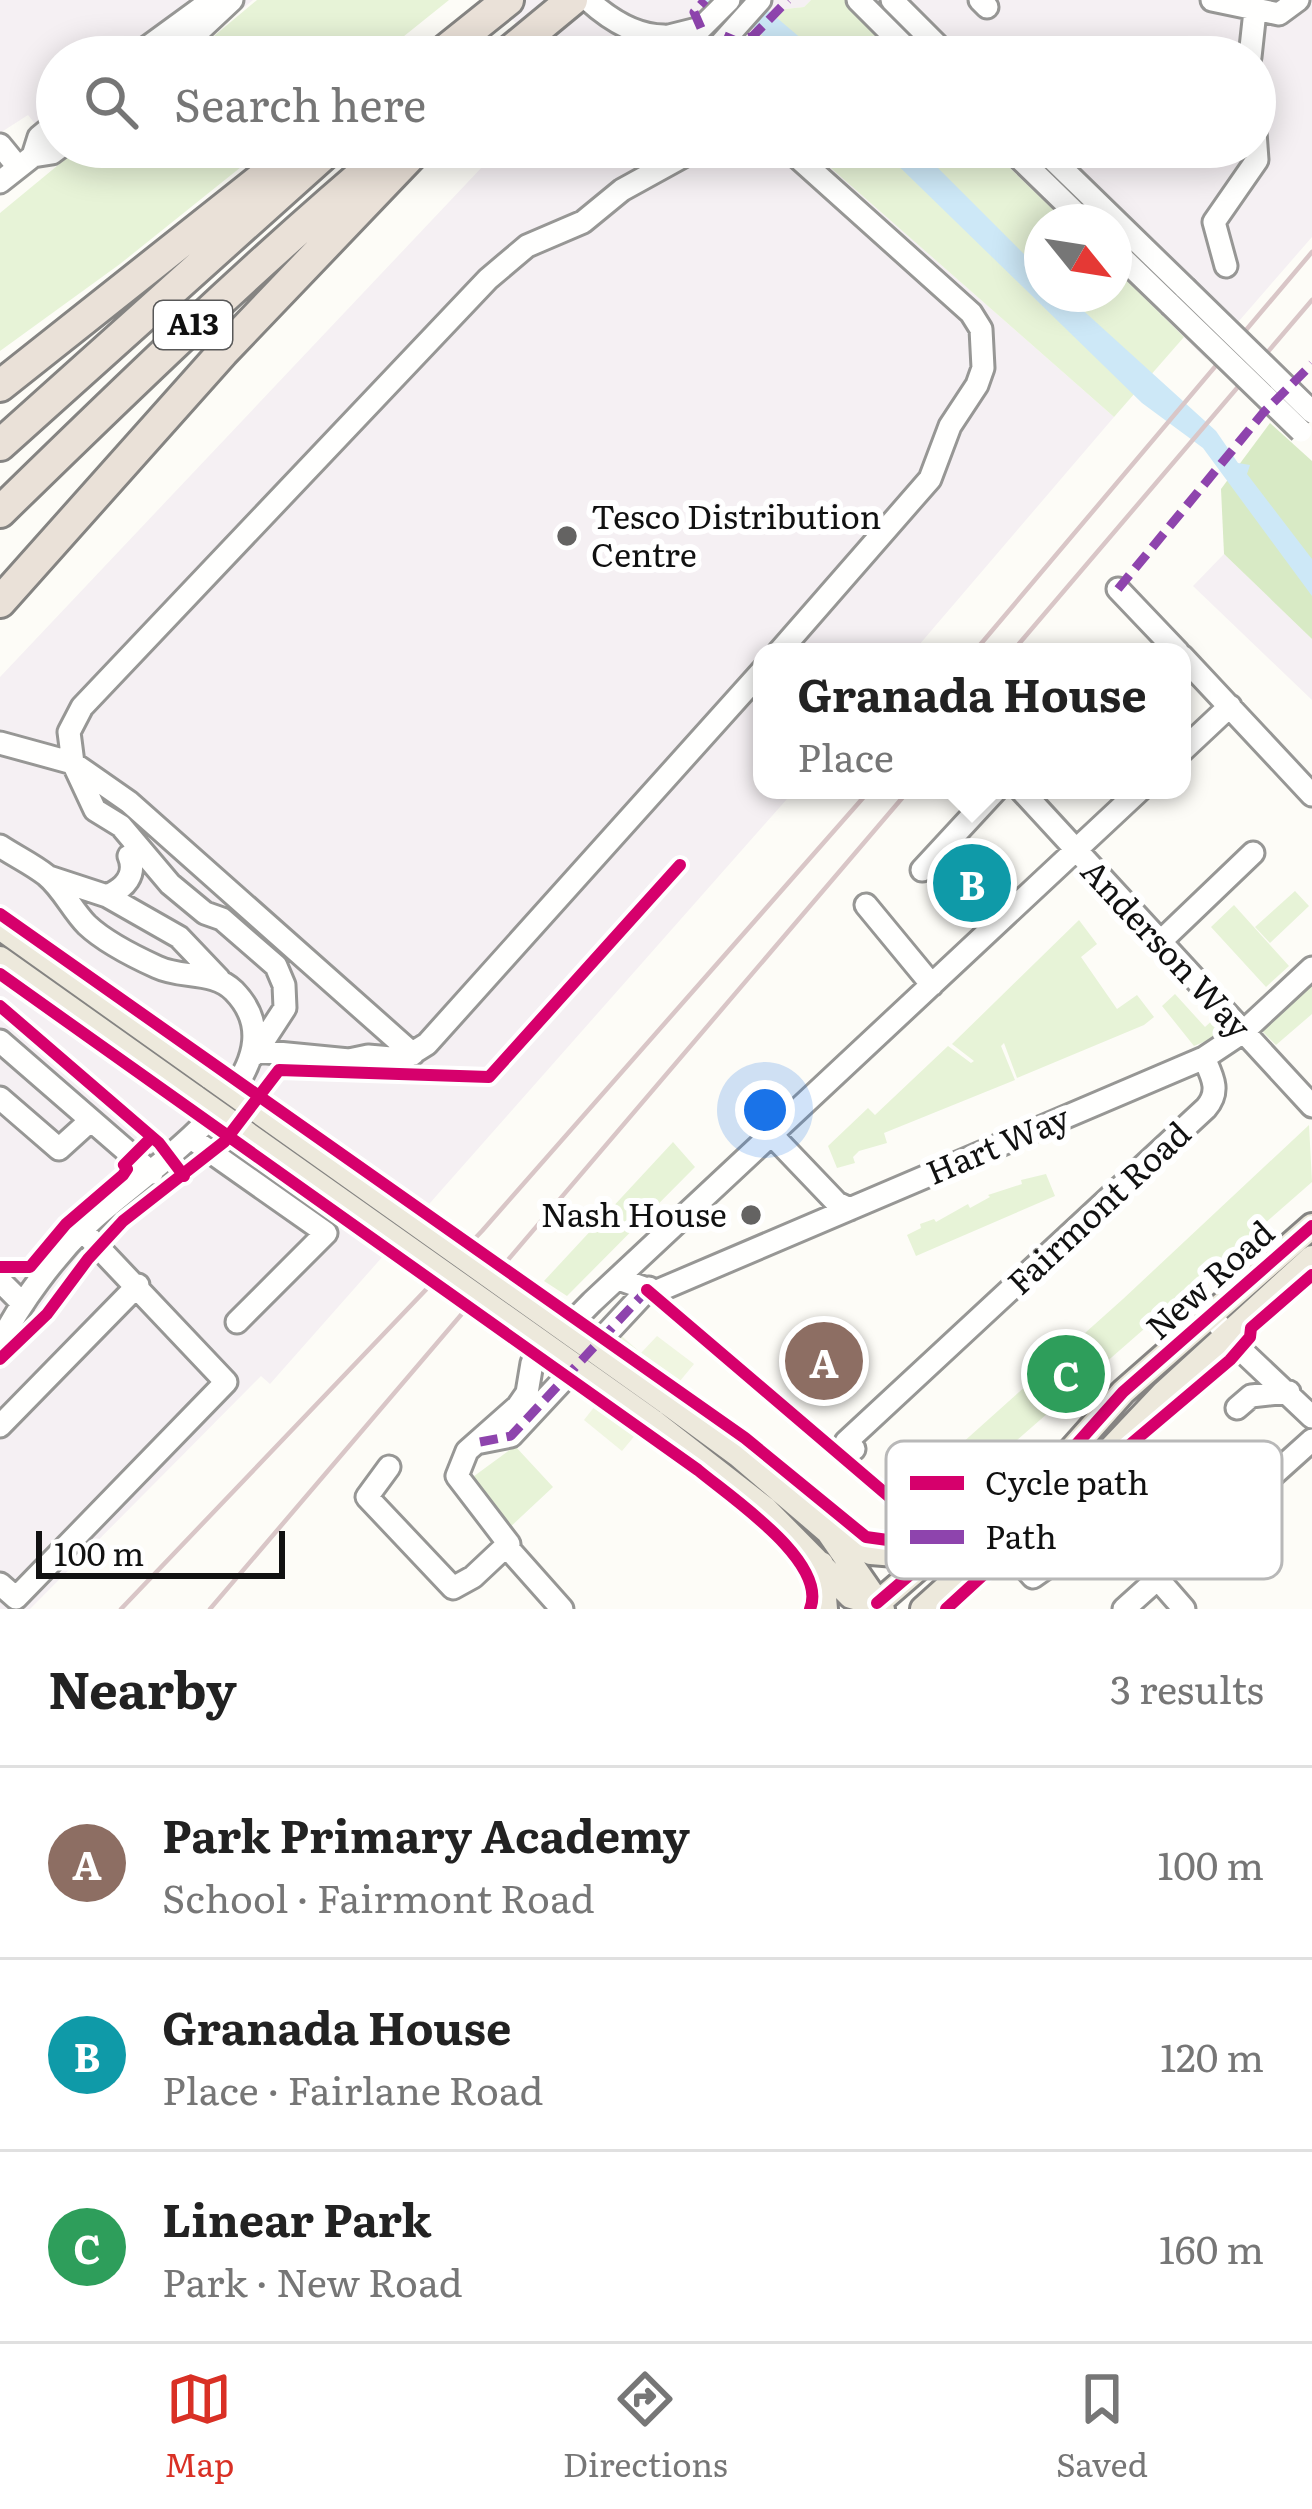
<!DOCTYPE html>
<html lang="en">
<head>
<meta charset="utf-8">
<style>
  :root { --surface:#fff; --page:#f6f6f6; --text:#222; --muted:#767676; --line:#e0e0e0; --accent:#d93025 }
  body { margin:0; font-family:Literata,serif; background:var(--page); color:var(--text) }
  .compass { position:absolute; left:1024px; top:204px; width:108px; height:108px; border-radius:50%; background:var(--surface); box-shadow:0 6px 30px #0003; rotate:120deg }
  .scale { position:absolute; left:36px; bottom:30px; width:249px; box-sizing:border-box; padding-left:12px; border:6px solid #111; border-top:0; font-size:33px; line-height:42px; white-space:nowrap; color:#111; -webkit-text-stroke:9px #fff; paint-order:stroke }
  .you { position:absolute; left:765px; top:1110px; width:42px; height:42px; margin:-30px; border:9px solid #fff; border-radius:50%; background:#1a73e8; box-shadow:0 0 0 18px #1a73e833 }
  .badge { display:grid; place-items:center; width:78px; height:78px; border-radius:50%; background:var(--accent); color:#fff; font-size:39px; font-weight:700 }
  .pin { position:absolute; translate:-50% -50%; border:6px solid #fff; box-shadow:0 3px 12px #0006 }
  .popup { position:absolute; left:753px; top:643px; width:438px; height:156px; box-sizing:border-box; display:grid; place-content:center; border-radius:24px; background:var(--surface); filter:drop-shadow(0 3px 9px #0005); font-size:39px; white-space:nowrap; color:var(--muted) }
  .popup b { font-size:45px; color:var(--text) }
  .popup::after { content:''; position:absolute; left:50%; top:100%; margin-left:-24px; border:24px solid transparent; border-top-color:var(--surface) }
  .list { margin:0; padding:0; list-style:none }
  h2 { display:flex; justify-content:space-between; align-items:center; height:156px; margin:0; padding:0 48px; font-size:51px }
  h2 small { font-size:39px; font-weight:400; color:var(--muted) }
  .list li { display:grid; grid-template-columns:78px 1fr auto; gap:36px; align-items:center; box-sizing:border-box; height:192px; padding:0 48px; border-top:3px solid var(--line) }
  .list b { display:block; font-size:45px; white-space:nowrap }
  .list p { margin:0; font-size:39px; white-space:nowrap; color:var(--muted) }
  .list em { font-size:39px; font-style:normal; color:var(--muted) }
  .icon { flex:none; width:66px; height:66px; fill:none; stroke:currentColor; stroke-width:2; stroke-linecap:round; stroke-linejoin:round }
  .map { position:relative; flex:none; width:1312px; height:1609px; overflow:hidden }
  .search { position:absolute; background:var(--surface); box-shadow:0 6px 30px #0003; left:36px; right:36px; top:36px; height:132px; display:flex; align-items:center; gap:30px; box-sizing:border-box; padding:0 42px; border-radius:66px; color:var(--muted); font-size:45px }
  .sheet { height:732px; background:var(--surface) }
  nav { display:flex; justify-content:space-around; align-items:center; box-sizing:border-box; height:168px; border-top:3px solid var(--line); background:var(--surface); font-size:33px; color:var(--muted) }
  nav a { display:grid; justify-items:center; gap:6px }
  nav .on { color:var(--accent) }
  .map>svg:first-child { display:block }
  .industrial { fill:#f5f0f3 }
  .green { fill:#e7f3d7 }
  .forest { fill:#d8eac5 }
  .pitch { fill:#f0f6e1 }
  .water { fill:#cde8f7 }
  .lines { fill:none; stroke-linecap:round; stroke-linejoin:round }
  .minor-tunnel { stroke:#dad9d4; stroke-width:21; stroke-dasharray:21 10; stroke-linecap:butt }
  .minor-casing { stroke:#979795; stroke-width:27 }
  .major-casing { stroke:#858482; stroke-width:30 }
  .highway-casing { stroke:#858482; stroke-width:36 }
  .minor { stroke:#fffffe; stroke-width:21 }
  .major { stroke:#ede9dc; stroke-width:24 }
  .highway { stroke:#eae1d8; stroke-width:30 }
  .rail { stroke:#d9c6c7; stroke-width:4.5 }
  .minor-bridge-casing { stroke:#979795; stroke-width:27; stroke-linecap:butt }
  .major-bridge-casing { stroke:#858482; stroke-width:30; stroke-linecap:butt }
  .minor-bridge { stroke:#fffffe; stroke-width:21 }
  .major-bridge { stroke:#ede9dc; stroke-width:24 }
  .quiet { stroke:#8e44ad; stroke-width:9; stroke-dasharray:18 9; stroke-linecap:butt }
  .cycleway-casing { stroke:#fff; stroke-width:20 }
  .cycleway { stroke:#d6006c; stroke-width:12 }
  .poi-dot { fill:#646362; stroke:#fff; stroke-width:4.5 }
  .labels { text-anchor:middle; stroke-width:12; stroke-linejoin:round; paint-order:stroke }
  .shield { fill:#fff; stroke:#585858; stroke-width:3 }
  .shield-label { font-size:30px; font-weight:bold; fill:#111 }
  .poi-label { font-size:33px; fill:#111; stroke:#fff; text-anchor:start }
  .street-label { font-size:33px; fill:#111; stroke:#fff }
  .key { fill:#fff; stroke:#b8b8b8; stroke-width:3 }
  .key-label { font-size:33px; fill:#111 }
</style>
</head>
<body>
<div class="map">
<svg width="1312" height="1609" viewBox="0 0 1312 1609">
  <rect width="100%" height="100%" fill="#fdfcf7"/>
  <!-- industrial -->
  <path class="industrial" d="M0,0h253l-69,57h-127v90h15l-11,9 -33,-41 -28,18z
    M493,0h318l-7,7 -20,2 -46,48h-188z
    M848,0h464v237l-106,122 -92,-91v-46h-48l-78,-75h267v-90h-353z
    M501,147h306l307,270 -201,235h-151v138h33l-525,594 -9,-8 -231,233h-30v-932z
    M1224,554l88,85v61l-119,-114z"/>
  <!-- green -->
  <path class="green" d="M257,0h192l-71,57h-189z
    M811,0h37l54,57h-163l46,-48 19,-2z
    M80,147h186l-146,117 -120,87v-138z
    M807,147h181l78,75h-24v72h72v-26l70,69 -70,80z
    M1295,891l14,15 -39,37 -15,-16z
    M1234,905l55,61 -23,21 -55,-60z
    M1079,920l18,24 -16,13 36,52 20,-14 17,22 -10,8 -127,53 -13,-35 -3,3 14,34 -131,53 3,10 -28,8 -6,6 2,6 -18,5 -9,-22 40,-38 7,7 73,-69 23,17 3,-2 -22,-17z
    M1312,975v39l-36,31 -18,-18z
    M1175,994l30,33 9,-8 4,6 -2,12 -22,9 -32,-40z
    M1309,1125l3,57 -305,267 -94,69 -20,-13 230,-206z
    M673,1142l22,25 -128,129 -23,-15z
    M1046,1174l9,22 -139,60 -9,-21 14,-7 -1,-4 14,-5 2,3 32,-18 2,4 20,-11 -2,-2 34,-11 -1,-4z
    M515,1446l38,41 -46,43 -41,-48z"/>
  <!-- forest -->
  <path class="forest" d="M1270,423l42,38v178l-88,-85 -3,-65z"/>
  <!-- pitch -->
  <path class="pitch" d="M617,1332l24,21 16,-17 37,28 -72,87 -38,-31 11,-14 -19,-23z"/>
  <!-- water -->
  <path class="water" d="M698,0h47l25,12 53,45h-37l-33,-30z
    M879,147h38l125,125v22h23l151,137 22,32 12,2 -3,9 65,85v37l-109,-148 -61,-45z"/>
  <g class="lines">
    <!-- minor-tunnel -->
    <path class="minor-tunnel" d="M1036,1555l19,-16"/>
    <defs>
      <path id="minor" d="M588,0c21,19 47,36 76,36
        M858,0l57,57
        M892,0l57,57
        M980,0l7,7
        M1212,0l67,14 19,-14
        M134,57l78,-57
        M171,57l61,-57
        M644,57l13,-18 44,-11 28,-28
        M709,57l51,-57
        M1250,57l5,-46
        M0,145l18,22
        M1008,147l77,75
        M1040,147l145,141
        M33,156l6,-19 18,-15
        M0,182l33,-26 19,-3 8,-6
        M1114,250l56,54
        M1226,266l-12,-44 43,-62 -2,-28
        M1118,589l60,63
        M779,652l151,-173 20,-53 27,-41 6,-17 -2,-39 -10,-16 -185,-166
        M1182,656l130,139
        M0,743l73,20 22,47 26,16 49,58 35,29 17,6 54,47 8,19 1,23 -28,43
        M1182,751l48,-45
        M1021,790l291,316
        M0,846c15,10 32,18 46,29 17,14 26,35 41,50 17,16 48,32 70,42 25,12 56,3 77,24 79,81 -100,186 -147,234 -33,33 -66,76 -87,118
        M922,870l74,-80
        M49,877l58,19 72,41 40,42
        M107,896c18,-8 30,-21 22,-40
        M866,905l66,80
        M1159,943l94,-90
        M0,1041l152,132
        M413,1054l-284,-252 -56,-39 -4,-31 13,-25 406,-428 39,-33 56,-24 39,-32 78,-43
        M254,1055l3,-4 92,9 19,-4 35,3 24,-15 335,-373
        M0,1098l59,51 32,-29
        M771,1134l66,69 13,6
        M191,1138l135,95 -89,89
        M619,1279l36,13 549,-234 39,-26 69,-64
        M0,1281l23,23
        M1211,1316l29,33 72,68
        M1237,1408l14,-12 38,-4
        M0,1426l138,-141
        M481,1442l30,-6 138,-148
        M854,1449l-8,-7 360,-334c15,-17 6,-32 -2,-50
        M389,1467l-22,30 86,91 20,-11 33,-31
        M1066,1474l118,135
        M1047,1530l46,-26
        M1029,1546l-13,12 17,19 77,-54
        M0,1584l16,14 210,-216 -144,-152
        M562,1609l-56,-63 3,-2 -52,-68 10,-25 51,-45 9,-13 5,-30 60,-61 548,-512
        M1124,1609l188,-169"/>
      <path id="major" d="M0,927l212,151
        M0,959l196,139
        M667,1402l72,53 89,76 54,78
        M652,1421l113,88 86,87 26,7
        M830,1533l41,19 61,5
        M821,1564l4,45
        M871,1609l97,-84 90,-60 65,-73 189,-166
        M923,1609l131,-118 22,-5 88,-93 148,-135"/>
      <path id="highway" d="M437,57l71,-57
        M503,57l69,-57
        M0,386l301,-239
        M0,445l332,-298
        M0,512c128,-125 257,-250 394,-365
        M0,602l223,-250 196,-205"/>
    </defs>
    <!-- minor casing -->
    <use href="#minor" class="minor-casing"/>
    <!-- major casing -->
    <use href="#major" class="major-casing"/>
    <!-- highway casing -->
    <use href="#highway" class="highway-casing"/>
    <!-- minor -->
    <use href="#minor" class="minor"/>
    <!-- major -->
    <use href="#major" class="major"/>
    <!-- highway -->
    <use href="#highway" class="highway"/>
    <!-- rail -->
    <path class="rail" d="M974,652l338,-400
      M1012,652l300,-352
      M121,1609l361,-378 388,-441
      M210,1609l699,-819"/>
    <defs>
      <path id="minor-bridge" d="M1185,288l127,124
        M1170,304l131,127"/>
      <path id="major-bridge" d="M212,1078l455,324
        M196,1098l456,323"/>
    </defs>
    <!-- minor-bridge casing -->
    <use href="#minor-bridge" class="minor-bridge-casing"/>
    <!-- major-bridge casing -->
    <use href="#major-bridge" class="major-bridge-casing"/>
    <!-- minor-bridge -->
    <use href="#minor-bridge" class="minor-bridge"/>
    <!-- major-bridge -->
    <use href="#major-bridge" class="major-bridge"/>
    <!-- quiet -->
    <path class="quiet" d="M701,28l-7,-16 11,-12
      M724,36l14,6 15,-6 35,-36
      M1118,589l145,-176 49,-49
      M480,1442l31,-6 138,-148"/>
    <defs>
      <path id="cycleway" d="M0,914l745,524 121,99 36,5 41,-26 25,9
        M0,974l698,496c32,27 131,92 112,139
        M0,1006l159,137 25,33
        M0,1267h30l36,-43 57,-49 4,-6 -3,-4 28,-28
        M647,1290l246,210
        M0,1359l47,-45 41,-55 35,-38 101,-79 55,-72 210,7 191,-212
        M877,1603l91,-78 90,-60 65,-73 189,-166
        M946,1609l109,-100 34,-10 -1,-14 5,-9 137,-116 20,-23 1,-9 61,-53"/>
    </defs>
    <!-- cycleway casing -->
    <use href="#cycleway" class="cycleway-casing"/>
    <!-- cycleway -->
    <use href="#cycleway" class="cycleway"/>
  </g>
  <!-- markers -->
  <g class="poi-dot">
    <circle cx="567" cy="536" r="12"/>
    <circle cx="751" cy="1215" r="12"/>
  </g>
  <g class="labels">
    <!-- shield labels -->
    <rect class="shield" x="154" y="301" width="78" height="48" rx="9"/>
    <g class="shield-label">
      <text x="193" y="335">A13</text>
    </g>
    <!-- poi labels -->
    <g class="poi-label">
      <text x="591" y="529">Tesco Distribution<tspan x="591" dy="38">Centre</tspan></text>
      <text x="727" y="1227" text-anchor="end">Nash House</text>
    </g>
    <!-- street labels -->
    <g class="street-label">
      <text transform="translate(1166 949) rotate(47)" y="12">Anderson Way</text>
      <text transform="translate(998 1145) rotate(-23)" y="12">Hart Way</text>
      <text transform="translate(1099 1208) rotate(-43)" y="12">Fairmont Road</text>
      <text transform="translate(1210 1280) rotate(-42)" y="12">New Road</text>
    </g>
  </g>
  <!-- legend -->
  <rect x="886" y="1441" width="396" height="138" rx="18" class="key"/>
  <rect x="910" y="1476" width="54" height="14" fill="#d6006c"/>
  <rect x="910" y="1530" width="54" height="14" fill="#8e44ad"/>
  <g class="key-label">
    <text x="985" y="1495">Cycle path</text>
    <text x="985" y="1549">Path</text>
  </g>
</svg>
<svg class="compass" viewBox="-18 -18 36 36"><path d="M0-13l5 13h-10z" fill="#e53935"/><path d="M0 13l5-13h-10z" fill="#767676"/></svg>
<div class="scale">100 m</div>
<div class="you"></div>
<div class="pin badge" style="left:824px;top:1361px;background:#8d6e63">A</div>
<div class="pin badge" style="left:972px;top:883px;background:#0f9aa8">B</div>
<div class="popup"><b>Granada House</b>Place</div>
<div class="pin badge" style="left:1066px;top:1374px;background:#2e9e5b">C</div>
<div class="search"><svg class="icon" aria-label="search" viewBox="0 0 24 24"><circle cx="10" cy="10" r="6"/><path d="M15 15l6 6"/></svg>Search here</div>
</div>
<section class="sheet">
<h2>Nearby<small>3 results</small></h2>
<ul class="list">
<li><span class="badge" style="background:#8d6e63">A</span><div><b>Park Primary Academy</b><p>School · Fairmont Road</p></div><em>100 m</em></li>
<li><span class="badge" style="background:#0f9aa8">B</span><div><b>Granada House</b><p>Place · Fairlane Road</p></div><em>120 m</em></li>
<li><span class="badge" style="background:#2e9e5b">C</span><div><b>Linear Park</b><p>Park · New Road</p></div><em>160 m</em></li>
</ul>
</section>
<nav>
<a class="on"><svg class="icon" aria-label="map" viewBox="0 0 24 24"><path d="M3 6l6-2 6 2 6-2v14l-6 2-6-2-6 2zM9 4v14M15 6v14"/></svg>Map</a>
<a><svg class="icon" aria-label="directions" viewBox="0 0 24 24"><path d="M12 3l9 9-9 9-9-9zM9 14v-3h6M13 9l2 2-2 2"/></svg>Directions</a>
<a><svg class="icon" aria-label="saved" viewBox="0 0 24 24"><path d="M7 4h10v16l-5-4-5 4z"/></svg>Saved</a>
</nav>
</body>
</html>
